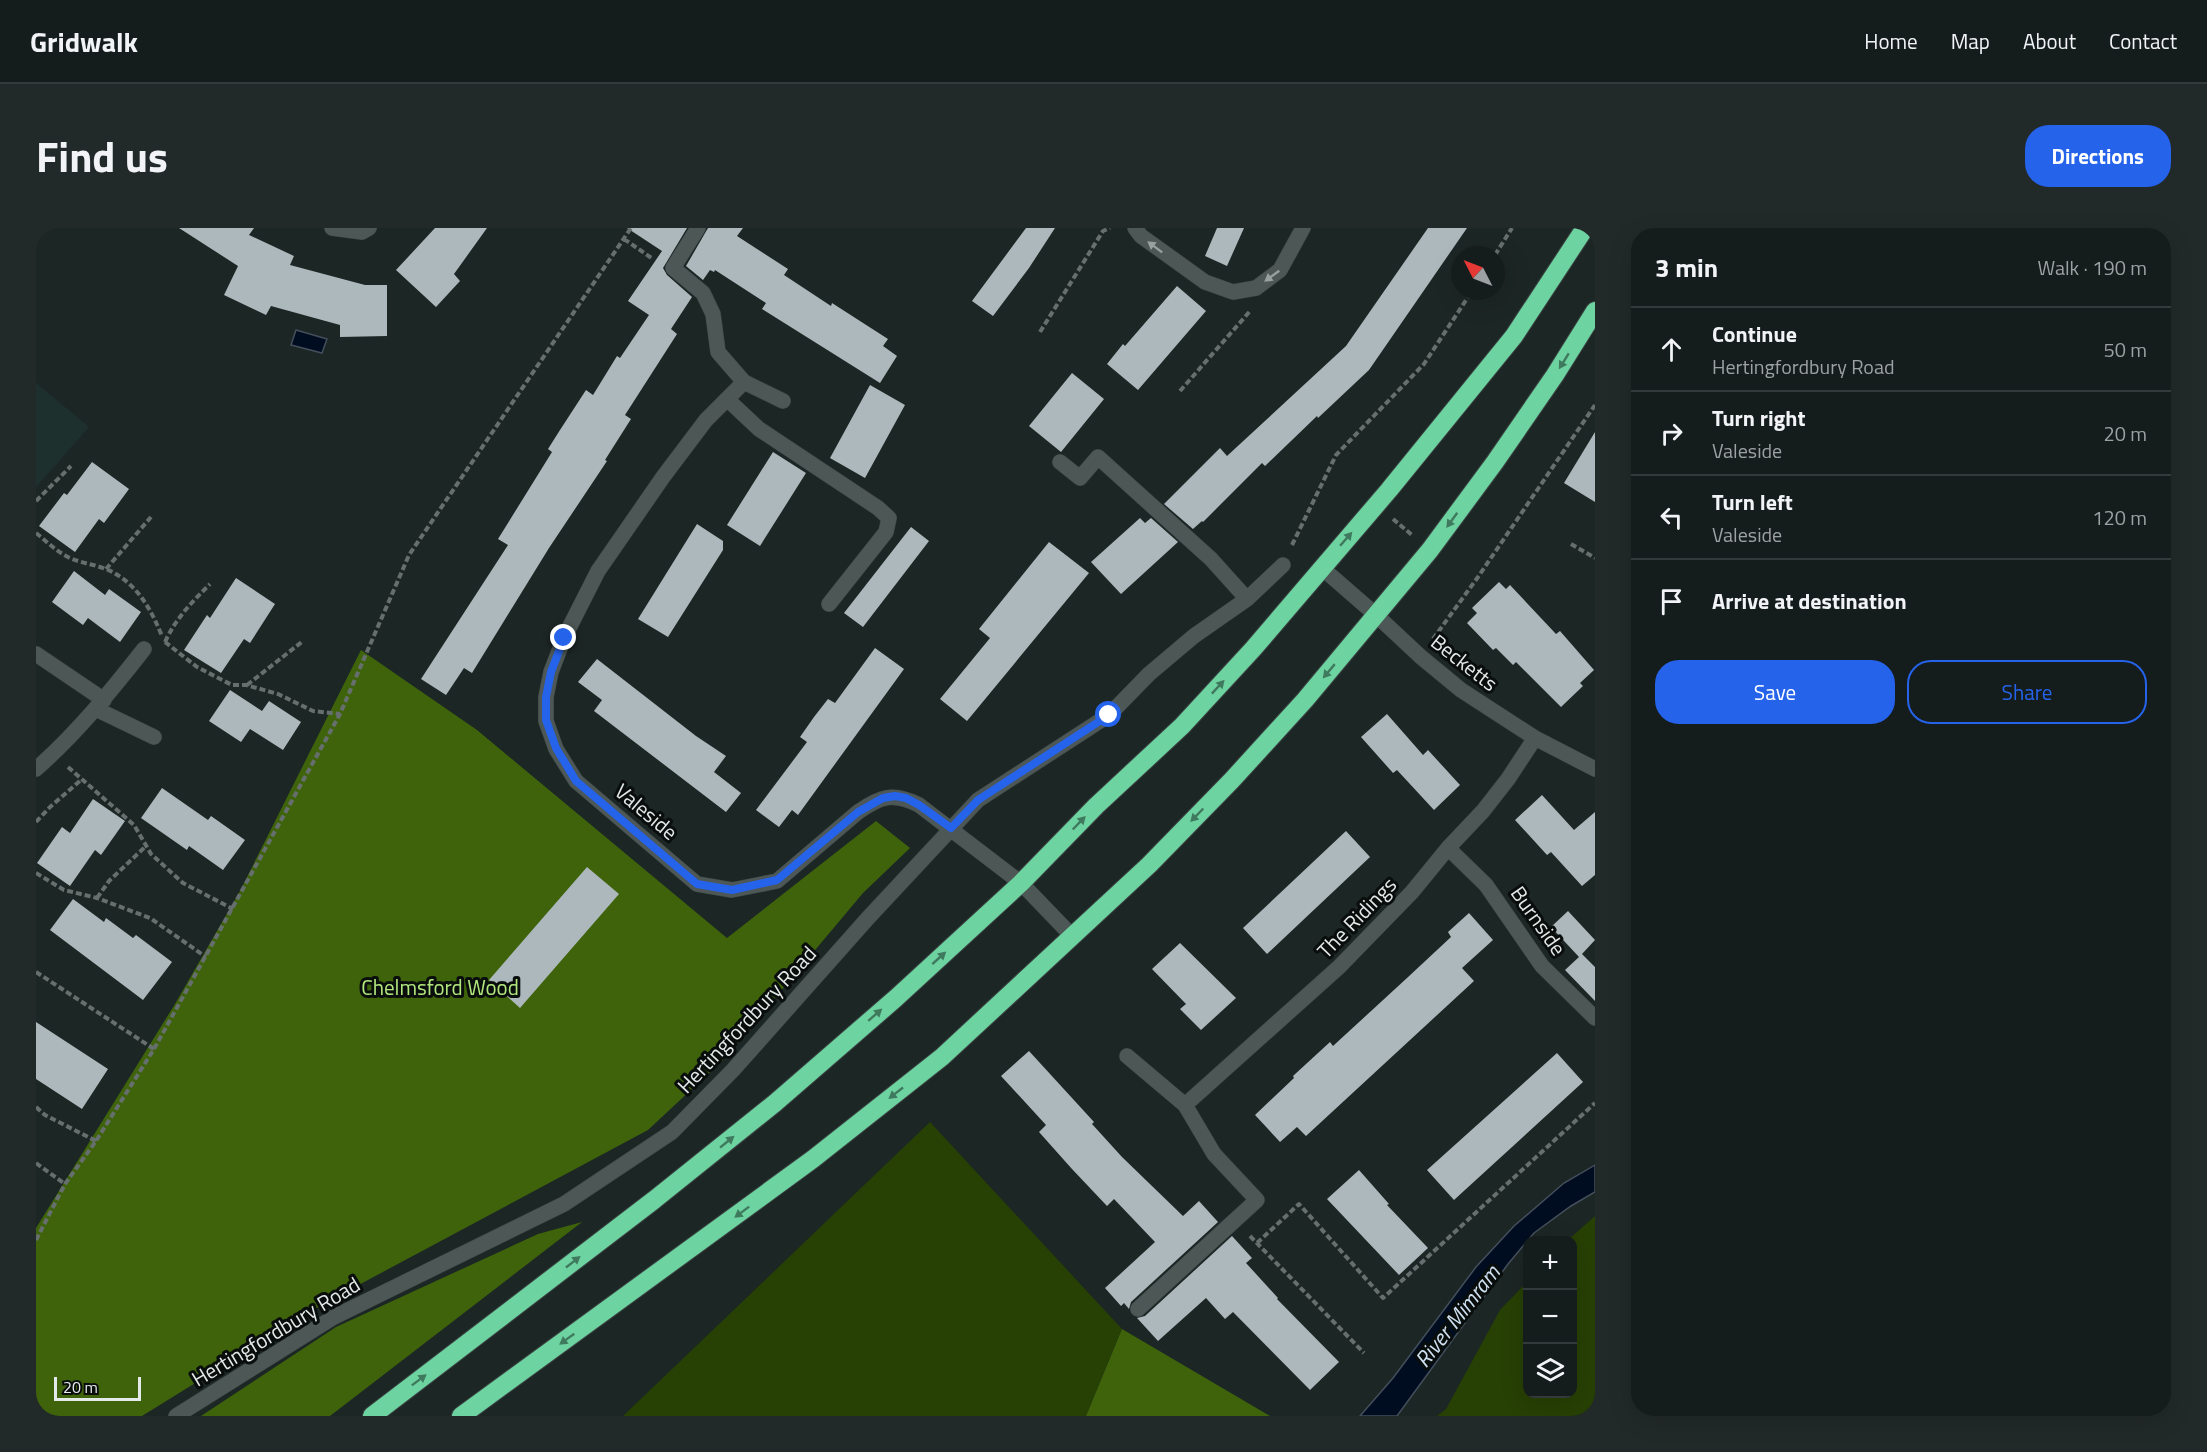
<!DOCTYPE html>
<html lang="en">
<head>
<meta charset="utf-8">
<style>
  :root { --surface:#151c1c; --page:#222929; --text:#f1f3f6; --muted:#9da1a3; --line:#343a3b; --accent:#2563eb }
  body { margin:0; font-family:"Titillium Web",sans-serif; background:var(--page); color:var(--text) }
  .controls { position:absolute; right:18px; bottom:18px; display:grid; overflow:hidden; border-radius:12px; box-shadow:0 6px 24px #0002 }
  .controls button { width:54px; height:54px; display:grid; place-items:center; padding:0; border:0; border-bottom:2px solid var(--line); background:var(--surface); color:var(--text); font:30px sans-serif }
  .compass { position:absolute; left:1415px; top:18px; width:54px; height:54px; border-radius:50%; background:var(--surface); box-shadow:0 6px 24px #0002; rotate:312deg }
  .scale { position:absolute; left:18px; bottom:15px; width:87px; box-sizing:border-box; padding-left:6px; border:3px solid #e4eae9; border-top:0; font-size:16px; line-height:21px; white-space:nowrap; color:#e4eae9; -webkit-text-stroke:4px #090e0d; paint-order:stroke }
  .stop { position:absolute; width:18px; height:18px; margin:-14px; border:4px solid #2563eb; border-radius:50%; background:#fff }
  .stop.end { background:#2563eb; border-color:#fff; box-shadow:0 2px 6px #0008 }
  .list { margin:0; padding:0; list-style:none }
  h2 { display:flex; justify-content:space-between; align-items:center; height:78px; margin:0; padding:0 24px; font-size:26px }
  h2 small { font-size:20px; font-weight:400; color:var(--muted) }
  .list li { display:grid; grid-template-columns:39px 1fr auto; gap:18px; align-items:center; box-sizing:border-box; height:84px; padding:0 24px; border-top:2px solid var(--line) }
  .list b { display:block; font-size:22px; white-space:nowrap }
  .list p { margin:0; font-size:20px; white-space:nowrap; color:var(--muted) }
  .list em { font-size:20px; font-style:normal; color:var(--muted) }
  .actions { display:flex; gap:12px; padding:18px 24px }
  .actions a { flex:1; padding:14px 0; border:2px solid var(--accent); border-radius:24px; text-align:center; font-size:21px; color:var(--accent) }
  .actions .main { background:var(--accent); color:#fff }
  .icon { flex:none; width:33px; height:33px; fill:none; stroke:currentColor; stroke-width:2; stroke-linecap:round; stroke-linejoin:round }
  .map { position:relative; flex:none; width:1559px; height:1188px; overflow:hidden; border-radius:24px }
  header { display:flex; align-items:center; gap:36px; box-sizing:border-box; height:84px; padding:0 30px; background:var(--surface); border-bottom:2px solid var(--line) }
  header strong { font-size:28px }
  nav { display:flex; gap:33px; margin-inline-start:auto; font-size:21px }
  .intro { display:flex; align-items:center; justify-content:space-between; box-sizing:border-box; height:144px; padding:0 36px }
  h1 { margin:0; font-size:42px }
  .button { padding:15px 27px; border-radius:24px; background:var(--accent); color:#fff; font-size:21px; font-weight:700 }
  main { display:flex; gap:36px; padding:0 36px }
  aside { flex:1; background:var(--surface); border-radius:24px; box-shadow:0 6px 24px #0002 }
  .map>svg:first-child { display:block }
  .built { fill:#1e302e }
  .green { fill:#274004 }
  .forest { fill:#3e630b }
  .water { fill:#000d20; stroke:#444f5c; stroke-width:1.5 }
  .building { fill:#adb8bc }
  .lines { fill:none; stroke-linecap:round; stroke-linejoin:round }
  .minor-casing { stroke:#3b4443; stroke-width:16 }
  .highway-casing { stroke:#3b4443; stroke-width:20 }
  .path { stroke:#666f6e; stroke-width:4; stroke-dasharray:6 3; stroke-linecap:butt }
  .minor { stroke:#4d5756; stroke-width:15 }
  .highway { stroke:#6dd3a1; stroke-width:18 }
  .oneway { fill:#98a0a0 }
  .oneway2 { fill:#407a5e }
  .route { stroke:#2563eb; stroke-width:8 }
  .labels { text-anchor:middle; stroke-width:6; stroke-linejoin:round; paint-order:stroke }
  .street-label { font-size:21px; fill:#e4eae9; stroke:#090e0d }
  .park-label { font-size:21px; fill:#b2e87d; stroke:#090e0d }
  .water-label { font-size:22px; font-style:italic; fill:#d0e1f2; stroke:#090e0d }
</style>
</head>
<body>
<header>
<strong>Gridwalk</strong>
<nav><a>Home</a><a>Map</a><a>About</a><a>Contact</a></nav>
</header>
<div class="intro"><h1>Find us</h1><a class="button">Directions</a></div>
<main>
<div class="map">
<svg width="1559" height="1188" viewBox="0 0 1559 1188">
  <rect width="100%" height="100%" fill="#1c2625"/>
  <!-- built -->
  <path class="built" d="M0,155l53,44 -53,60z"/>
  <!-- green -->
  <path class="green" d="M894,894l192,207 -36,87h-463z
    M1559,988v200h-158l9,-7 54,-99 27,-28 1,112h44v-154h-4z"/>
  <!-- forest -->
  <path class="forest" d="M325,422l116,80 250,208 149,-117 34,27 -47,45 -141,168 -74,69 -323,173 -183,113h-106v-188l139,-224 65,-113z
    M546,994l-252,194h-129l135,-89 202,-93z
    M1086,1101l148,87h-184z"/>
  <!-- water -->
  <path class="water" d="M260,102l31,9 -5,14 -31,-8z
    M1559,937v27l-24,14 -37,27 -26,31 -111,152h-37l33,-38 83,-111 38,-41 50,-43z"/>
  <!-- building -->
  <path class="building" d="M143,0h75l-5,7 45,21 -4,9 75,20h22v51l-47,1v-12l-69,-19 -5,9 -42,-20 14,-29z
    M399,0h52l-33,46 6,7 -24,26 -40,-37z
    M591,0h60l-24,40 4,7 25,22 -21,32 6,5 -52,81 6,4 -26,41 2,1 -58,87 -77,125 -8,-5 -18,27 -25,-16 87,-134 -10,-6 54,-87 -4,-3 12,-19 26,-40 7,5 24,-39 3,2 29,-43 -21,-14 34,-50z
    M672,0h35l-6,8 51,33 -4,6 47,31 1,-3 56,36 -5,7 14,10 -17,27 -118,-74 4,-6 -51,-33 -1,2 -4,-2 -7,10 -17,-14z
    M990,0h29l-26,40 -36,48 -21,-15z
    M1181,0h27l-17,38 -22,-10z
    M1392,0h39l-98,142 -51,48 -1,-2 -52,50 -3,-3 -59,59 -1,-1 -9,8 -29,-25 56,-56 7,8 119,-110z
    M1141,58l29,25 -68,79 -31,-26 16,-20 2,2z
    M1036,145l32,26 -43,53 -32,-26z
    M834,157l35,20 -40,73 -35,-20z
    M1559,204v70l-31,-19z
    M737,224l33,21 -46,73 -33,-21z
    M56,234l37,27 -25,34 -5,-4 -24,33 -36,-26 25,-33 3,2z
    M1104,290l5,5 6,-5 27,24 -57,52 -30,-32z
    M661,296l26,17v9l-55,87 -30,-18z
    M875,299l18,14 -66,86 -19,-14z
    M1013,314l40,31 -122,148 -27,-22 50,-61 -11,-9z
    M38,343l31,24 4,-6 32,23 -21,30 -32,-24 -5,7 -31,-23z
    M200,350l39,26 -25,39 -6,-4 -23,34 -37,-23 23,-35 3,3z
    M1463,354l7,7 4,-4 46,49 4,-3 34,39 -14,13 3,3 -22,21 -45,-45 -3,3 -17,-17 -3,2 -26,-27 10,-10 -5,-5z
    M839,420l29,21 -106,146 -6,-5 -13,17 -23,-17 51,-68 -7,-5 14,-20 14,-18 7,4z
    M561,431l99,77 30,20 -12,16 27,21 -15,19 -132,-101 8,-11 -24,-18z
    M194,462l32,21 7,-10 32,21 -18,28 -33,-21 -9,13 -32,-21z
    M1351,486l36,41 5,-5 32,35 -26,25 -37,-40 -4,3 -32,-36z
    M126,560l46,32 3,-4 34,24 -22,30 -34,-24 -2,4 -46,-32z
    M1506,567l32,35 21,-18v63l-13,11 -31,-34 -4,3 -32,-35z
    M57,571l32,22 -24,34 -6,-5 -25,36 -33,-23 25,-36 8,6z
    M1310,603l24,26 -103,97 -24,-26z
    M551,639l32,27 -99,114 -31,-28z
    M37,671l31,23 2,-4 27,20 3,-3 36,27 -29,38 -93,-70z
    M1532,683l27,29 -13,14 13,13v34l-30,-31 14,-13 -28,-30z
    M1433,685l24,27 -31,28 12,13 -168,155 -9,-9 -17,15 -25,-27 39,-37 -1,-2 37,-34 3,4 74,-68 44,-41 -3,-5z
    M1144,715l56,55 -35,32 -21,-21 6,-5 -34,-35z
    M0,794l72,47 -26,40 -46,-30z
    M993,823l65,71 -2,2 30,33 61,59 16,-15 19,21 -87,80 -2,7 -5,-6 -3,3 -16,-18 50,-46 -41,-43 -7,7 -35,-37 -33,-37 7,-7 -45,-49z
    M1521,825l26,29 -129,118 -27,-30z
    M1323,942l30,34 -2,1 41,43 -29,27 -72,-76z
    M1196,1008l20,22 -6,5 32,35 -1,1 62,63 -29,28 -77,-78 -8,7 -19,-21 -48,43 -21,-23 8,-2z"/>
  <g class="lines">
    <defs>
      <path id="minor" d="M296,0l30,4 7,-4
        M662,0l-25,40 30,25 10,21 5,38 26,30 39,19
        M1099,0l6,8 64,46 28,10 23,-4 24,-18 23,-42
        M708,154l-38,38 -43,57 -65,94 -34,67 -13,34 -5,25v24l10,28 20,32 121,103 35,6 45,-9 81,-69c23,-16 35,-20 61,-7l102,78 51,53
        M691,171l32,30 119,79 11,10 -3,14 -57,72
        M1024,234l20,16 18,-21 113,102 36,40
        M1286,340l54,47 45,42 40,33 74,48 60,31
        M0,426l68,46
        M60,481l58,28
        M0,541c41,-36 75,-78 108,-120
        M1412,620l38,37 56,81 53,52
        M1091,828l58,49 29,49 43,46 -119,109
        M1149,877l154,-138 73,-75 36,-44 35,-37 25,-32 27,-41
        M140,1188l158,-99 230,-113 108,-72 61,-62 135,-152 110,-118 131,-85 40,-41 45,-38 53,-37 36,-34"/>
      <path id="highway" d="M336,1188l282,-216 121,-97 121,-105 125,-115 75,-77 86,-80 71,-77 136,-159 125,-154 71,-108
        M425,1188l352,-257 129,-102 207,-192 83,-85 73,-80 125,-150 65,-88 60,-87 40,-64"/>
    </defs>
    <!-- minor casing -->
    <use href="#minor" class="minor-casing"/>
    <!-- highway casing -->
    <use href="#highway" class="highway-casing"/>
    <!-- path -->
    <path class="path" d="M588,11l29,20
      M1459,27l17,-27
      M1004,104l63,-101 7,-3
      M1144,163l71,-81
      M0,273l35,-35
      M1357,291l19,16
      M0,305c10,8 19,17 30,23 13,7 27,8 40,13 30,13 44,38 56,67
      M1535,316l24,14
      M1256,317l44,-90 88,-91 48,-73
      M70,341l45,-52
      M1397,411l45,-62 117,-172
      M129,414l32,25 35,18h14l32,9 35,17 27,3
      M129,414c11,-24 27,-40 45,-58
      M211,457l56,-44
      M32,539l66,58 17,29 32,29 50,26
      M0,594l14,-15 31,-27
      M0,645l28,17 33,8 53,20 56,39
      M61,670l12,-17 37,-35
      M0,744l118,77
      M0,879l9,8 51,26
      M0,935l29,21
      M1214,1008l114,117
      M0,1012l29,-56 31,-43 58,-92 186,-335 69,-159 222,-327
      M1221,1015l42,-39 84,94 212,-195"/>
    <!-- minor -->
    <use href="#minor" class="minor"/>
    <!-- highway -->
    <use href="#highway" class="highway"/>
  </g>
  <!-- one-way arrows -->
  <defs><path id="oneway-solid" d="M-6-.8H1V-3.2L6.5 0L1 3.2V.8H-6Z" transform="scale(1.5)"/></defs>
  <g class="oneway">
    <use href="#oneway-solid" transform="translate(1119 19) rotate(-143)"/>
    <use href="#oneway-solid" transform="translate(1236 48) rotate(144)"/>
  </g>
  <g class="oneway2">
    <use href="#oneway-solid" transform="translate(1528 133) rotate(122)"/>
    <use href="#oneway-solid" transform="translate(1416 292) rotate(126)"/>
    <use href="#oneway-solid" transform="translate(1310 311) rotate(-49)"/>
    <use href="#oneway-solid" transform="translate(1293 443) rotate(130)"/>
    <use href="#oneway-solid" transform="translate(1182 459) rotate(-47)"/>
    <use href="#oneway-solid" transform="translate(1161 587) rotate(134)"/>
    <use href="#oneway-solid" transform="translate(1043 595) rotate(-46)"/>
    <use href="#oneway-solid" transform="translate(903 730) rotate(-42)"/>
    <use href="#oneway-solid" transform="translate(839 787) rotate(-41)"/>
    <use href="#oneway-solid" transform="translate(860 865) rotate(142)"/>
    <use href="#oneway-solid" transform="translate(691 914) rotate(-39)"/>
    <use href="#oneway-solid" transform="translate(706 984) rotate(143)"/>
    <use href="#oneway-solid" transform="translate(537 1034) rotate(-38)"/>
    <use href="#oneway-solid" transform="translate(531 1111) rotate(144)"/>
    <use href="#oneway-solid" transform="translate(383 1152) rotate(-37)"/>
  </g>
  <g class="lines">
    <!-- route -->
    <path class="route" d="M528,410l-13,34 -5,25v23l10,28 20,33 121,103 35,6 45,-10 81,-68 25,-14 12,-2 11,2 13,7 32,23 27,-28 131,-85"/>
  </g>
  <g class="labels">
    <!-- street labels -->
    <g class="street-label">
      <text transform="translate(1428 435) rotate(38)" y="7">Becketts</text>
      <text transform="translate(610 584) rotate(40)" y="7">Valeside</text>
      <text transform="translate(1321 690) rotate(-46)" y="7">The Ridings</text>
      <text transform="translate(1502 693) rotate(55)" y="7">Burnside</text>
      <text transform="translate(711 792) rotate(-47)" y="7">Hertingfordbury Road</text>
      <text transform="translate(240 1104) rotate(-31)" y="7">Hertingfordbury Road</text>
    </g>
    <!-- park labels -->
    <g class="park-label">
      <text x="404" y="767">Chelmsford Wood</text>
    </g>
    <!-- water labels -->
    <g class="water-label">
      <text transform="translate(1421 1088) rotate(-52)" y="8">River Mimram</text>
    </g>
  </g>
</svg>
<div class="controls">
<button>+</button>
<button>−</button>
<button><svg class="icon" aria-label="layers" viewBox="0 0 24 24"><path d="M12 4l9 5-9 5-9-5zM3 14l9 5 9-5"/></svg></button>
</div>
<svg class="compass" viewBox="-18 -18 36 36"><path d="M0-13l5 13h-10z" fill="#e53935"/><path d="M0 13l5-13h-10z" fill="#9da1a3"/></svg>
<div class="scale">20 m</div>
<div class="stop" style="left:1073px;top:487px"></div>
<div class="stop end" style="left:528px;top:410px"></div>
</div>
<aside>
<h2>3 min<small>Walk · 190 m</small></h2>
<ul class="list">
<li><svg class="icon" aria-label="ahead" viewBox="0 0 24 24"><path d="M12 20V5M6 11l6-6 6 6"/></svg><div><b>Continue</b><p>Hertingfordbury Road</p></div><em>50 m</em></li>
<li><svg class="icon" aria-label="right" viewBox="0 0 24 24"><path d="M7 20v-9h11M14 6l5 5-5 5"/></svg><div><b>Turn right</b><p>Valeside</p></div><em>20 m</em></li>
<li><svg class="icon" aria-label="left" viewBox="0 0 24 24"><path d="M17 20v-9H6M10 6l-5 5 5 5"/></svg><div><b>Turn left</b><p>Valeside</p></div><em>120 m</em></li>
<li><svg class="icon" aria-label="arrive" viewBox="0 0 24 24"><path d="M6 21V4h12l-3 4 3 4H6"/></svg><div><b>Arrive at destination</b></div></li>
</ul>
<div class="actions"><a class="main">Save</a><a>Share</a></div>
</aside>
</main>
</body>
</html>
